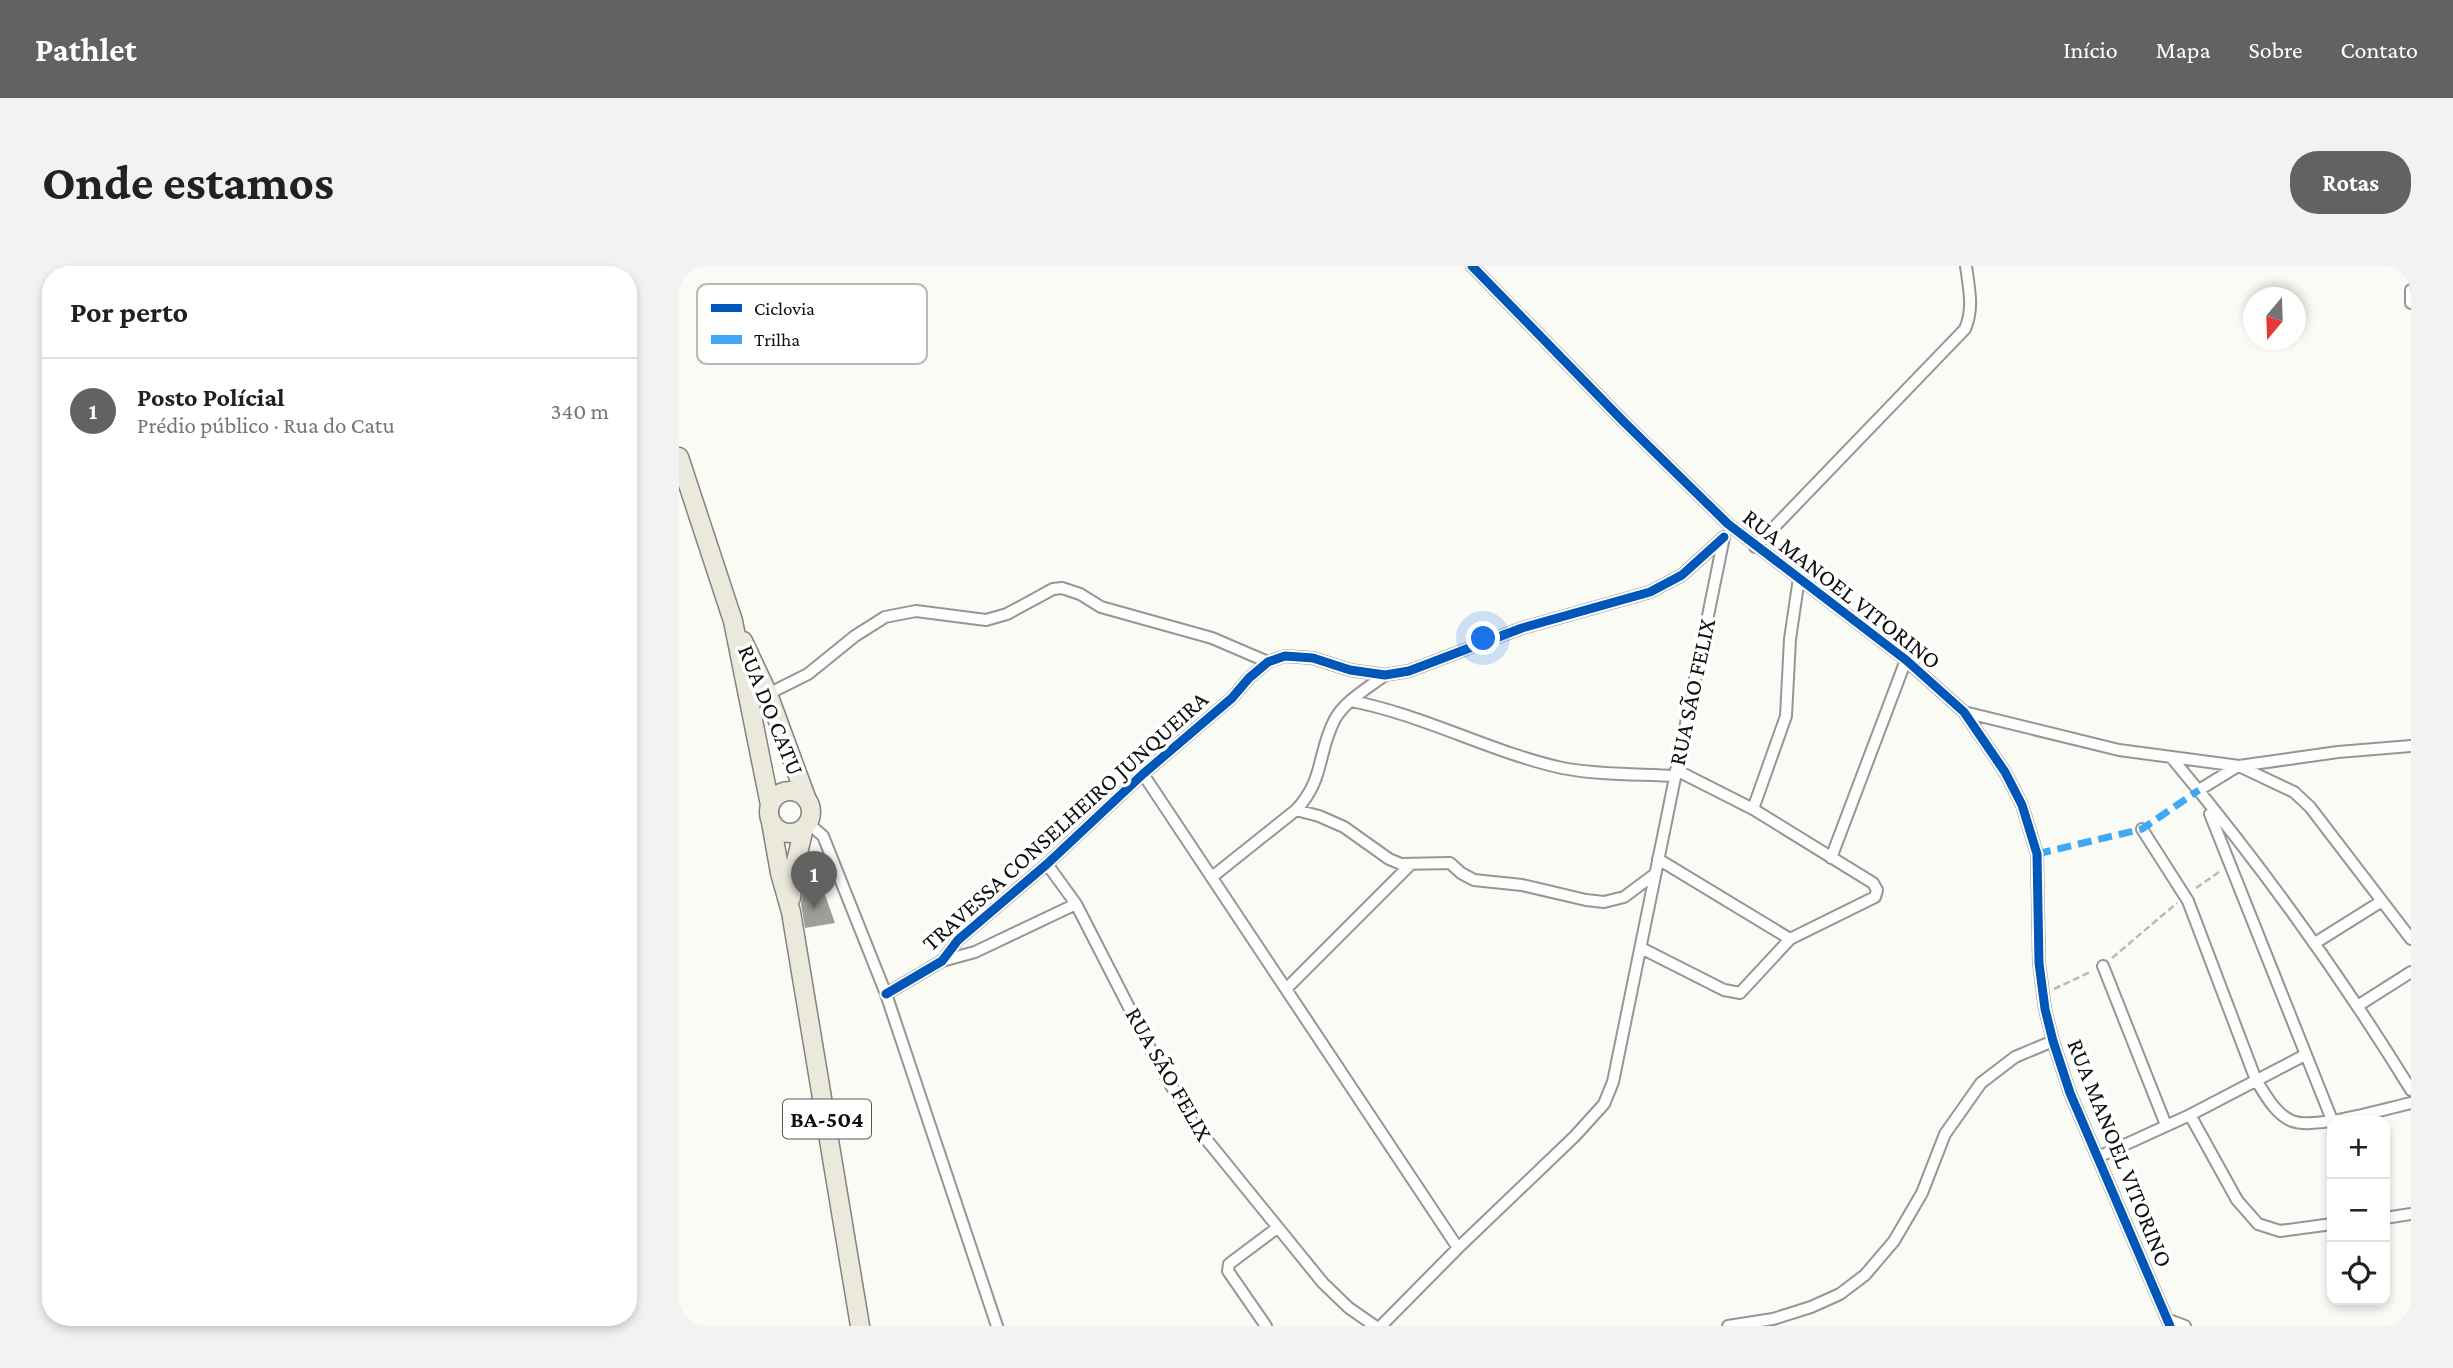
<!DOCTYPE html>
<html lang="pt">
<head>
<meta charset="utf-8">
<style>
  :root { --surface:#fff; --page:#f2f2f2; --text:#202124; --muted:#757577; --line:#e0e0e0; --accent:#626260 }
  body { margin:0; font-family:"Crimson Pro",serif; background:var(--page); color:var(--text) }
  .controls { position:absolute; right:21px; bottom:21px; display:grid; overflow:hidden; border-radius:14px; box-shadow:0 4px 10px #0003 }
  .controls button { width:63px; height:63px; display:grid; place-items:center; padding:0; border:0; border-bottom:2px solid var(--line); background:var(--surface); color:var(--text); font:35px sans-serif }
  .compass { position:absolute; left:1564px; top:21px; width:63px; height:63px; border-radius:50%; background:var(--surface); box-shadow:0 4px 10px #0003; rotate:199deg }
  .you { position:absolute; left:805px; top:373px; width:24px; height:24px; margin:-18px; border:5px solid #fff; border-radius:50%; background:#1a73e8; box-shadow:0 0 0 10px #1a73e833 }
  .badge { display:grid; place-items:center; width:46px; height:46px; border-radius:50%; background:var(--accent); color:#fff; font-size:23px; font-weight:700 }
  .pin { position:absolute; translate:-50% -58px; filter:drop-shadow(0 2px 4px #0008) }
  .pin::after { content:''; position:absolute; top:37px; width:24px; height:21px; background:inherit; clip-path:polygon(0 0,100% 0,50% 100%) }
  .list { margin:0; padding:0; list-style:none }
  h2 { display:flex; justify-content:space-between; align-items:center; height:91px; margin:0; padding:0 28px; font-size:30px }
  h2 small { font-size:23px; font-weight:400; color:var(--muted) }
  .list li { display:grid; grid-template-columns:46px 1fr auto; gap:21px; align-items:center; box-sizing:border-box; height:105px; padding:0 28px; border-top:2px solid var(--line) }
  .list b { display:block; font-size:26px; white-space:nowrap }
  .list p { margin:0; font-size:23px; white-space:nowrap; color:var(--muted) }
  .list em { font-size:23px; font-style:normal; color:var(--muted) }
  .icon { flex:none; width:38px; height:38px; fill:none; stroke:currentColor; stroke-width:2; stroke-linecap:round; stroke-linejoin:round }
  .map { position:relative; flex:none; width:1732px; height:1060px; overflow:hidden; border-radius:28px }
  header { display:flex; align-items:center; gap:42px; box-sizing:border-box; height:98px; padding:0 35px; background:var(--accent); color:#fff }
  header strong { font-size:33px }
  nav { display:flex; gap:38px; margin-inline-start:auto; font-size:24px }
  .intro { display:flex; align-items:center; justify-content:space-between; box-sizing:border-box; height:168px; padding:0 42px }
  h1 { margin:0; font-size:49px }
  .button { padding:18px 32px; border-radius:28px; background:var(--accent); color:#fff; font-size:24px; font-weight:700 }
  main { display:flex; gap:42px; padding:0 42px }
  aside { flex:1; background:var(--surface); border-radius:28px; box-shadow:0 4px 10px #0003 }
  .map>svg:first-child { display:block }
  .building { fill:#9f9e9b }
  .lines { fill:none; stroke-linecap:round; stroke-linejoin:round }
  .minor-casing { stroke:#969694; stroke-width:14 }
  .primary-casing { stroke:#838381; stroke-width:21 }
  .path { stroke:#b9b9b8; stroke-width:2.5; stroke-dasharray:7 3.5; stroke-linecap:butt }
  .minor { stroke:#fefefe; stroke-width:10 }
  .primary { stroke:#ebe8dc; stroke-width:18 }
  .quiet { stroke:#3fa9f5; stroke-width:7; stroke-dasharray:14 7; stroke-linecap:butt }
  .cycleway-casing { stroke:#fff; stroke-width:13 }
  .cycleway { stroke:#0057b8; stroke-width:9 }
  .labels { text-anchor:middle; stroke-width:7; stroke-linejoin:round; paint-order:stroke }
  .shield { fill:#fff; stroke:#585858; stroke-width:2 }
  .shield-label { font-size:23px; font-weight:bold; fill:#101010 }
  .street-label { font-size:24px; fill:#101010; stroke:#fff }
  .key { fill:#fff; stroke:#b7b7b7; stroke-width:2 }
  .key-label { font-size:19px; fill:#101010 }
</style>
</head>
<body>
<header>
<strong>Pathlet</strong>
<nav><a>Início</a><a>Mapa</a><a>Sobre</a><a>Contato</a></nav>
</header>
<div class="intro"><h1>Onde estamos</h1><a class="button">Rotas</a></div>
<main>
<aside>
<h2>Por perto<small></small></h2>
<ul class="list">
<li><span class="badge">1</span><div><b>Posto Polícial</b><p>Prédio público · Rua do Catu</p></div><em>340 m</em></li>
</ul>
</aside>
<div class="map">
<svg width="1732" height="1060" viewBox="0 0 1732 1060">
  <rect width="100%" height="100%" fill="#fbfbf6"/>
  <!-- building -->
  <path class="building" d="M131,609l9,3 16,45 -30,5 -4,-24 3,-26z"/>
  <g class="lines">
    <defs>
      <path id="minor" d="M793,0l152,156 104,102 178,136 58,52 41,60 17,33 15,49 2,109 6,46 8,32 17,52 100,233
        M1732,24v13
        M1076,281l210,-218c9,-21 4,-40 1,-63
        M89,428l40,-20 47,-38 30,-19 31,-6 70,9 21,-6 46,-25 9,-1 18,6 21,13 111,31 56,24
        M672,435c73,14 139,51 211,67 35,7 77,6 113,8
        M1285,446l155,38 120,16 99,-14 73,-6
        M1492,491c88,105 168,216 240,333
        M1560,500l55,26 16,15 101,132
        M464,508l315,474
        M1520,524l39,-24
        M1074,543l33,-93 4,-77 9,-61
        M617,544l23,6 25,11 45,32 12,5 49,-1 11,10 13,7 48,5 64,15 18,2 20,-5 31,-23
        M1531,548l122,306
        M129,557l15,13 63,158 111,332
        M1463,563l46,72 68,179c9,14 19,34 36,41 23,9 92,-12 119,-18
        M1152,592l75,-198
        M979,593l132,80
        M368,598l29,40 80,156 37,63 130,160 26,25 26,18
        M533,611l84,-67c29,-31 21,-57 39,-91 10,-18 33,-31 50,-44
        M1636,677l67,-42
        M962,682l83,42 16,3 50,-54 85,-42 2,-7 -4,-7 -120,-74 -77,-39
        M263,695l33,-9 101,-48
        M1424,700l63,159
        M607,723l124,-124
        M207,728l56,-33 16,-21 89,-76 96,-90 89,-76 17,-20 19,-16 17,-6 28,2 37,12 35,5 24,-4 113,-43 128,-36 32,-17 42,-38
        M1680,739l52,-33
        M1511,849l47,85 21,24 22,7 52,-7
        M1419,891l92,-42 115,-60
        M1706,952l26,-4
        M1490,1054l16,6
        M587,1060l-38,-55 1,-7 48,-36
        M702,1060l77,-78 117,-112 29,-32 9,-22 111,-545
        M1049,1060l45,-7 38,-12 29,-13 25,-19 29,-34 28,-48 23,-59 36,-51 34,-26 38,-16"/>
      <path id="primary" d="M0,191l54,164 37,184
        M64,375l25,53 39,106
        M90 546a21 21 0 1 1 42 0a21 21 0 1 1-42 0Z
        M92,556l9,51 11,39 69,414
        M112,632l1,-20 12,-50"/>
    </defs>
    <!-- minor casing -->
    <use href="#minor" class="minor-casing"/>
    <!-- primary casing -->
    <use href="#primary" class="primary-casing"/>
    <!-- path -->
    <path class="path" d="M1517,622l23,-16
      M1433,692l65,-55
      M1375,723l38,-18"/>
    <!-- minor -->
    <use href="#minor" class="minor"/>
    <!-- primary -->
    <use href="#primary" class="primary"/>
    <!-- quiet -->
    <path class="quiet" d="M1358,588l105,-25 57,-39"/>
    <defs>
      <path id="cycleway" d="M793,0l152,156 104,102 178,136 58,52 41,60 17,33 15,49 2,109 6,46 8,32 17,52 100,233
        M207,728l56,-33 16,-21 89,-76 96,-90 89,-76 17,-20 19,-16 17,-6 28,2 37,12 35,5 24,-4 113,-43 128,-36 32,-17 42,-38"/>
    </defs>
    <!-- cycleway casing -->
    <use href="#cycleway" class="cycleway-casing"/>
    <!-- cycleway -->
    <use href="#cycleway" class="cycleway"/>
  </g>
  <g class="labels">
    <!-- shield labels -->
    <rect class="shield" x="104" y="833.5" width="88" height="39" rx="5"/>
    <g class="shield-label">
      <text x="148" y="861">BA-504</text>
    </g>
    <!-- street labels -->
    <g class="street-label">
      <text transform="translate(1163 323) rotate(38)" y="8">RUA MANOEL VITORINO</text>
      <text transform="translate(1013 426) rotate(-78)" y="8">RUA SÃO FELIX</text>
      <text transform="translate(92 444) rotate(68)" y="8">RUA DO CATU</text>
      <text transform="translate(386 555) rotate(-42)" y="8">TRAVESSA CONSELHEIRO JUNQUEIRA</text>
      <text transform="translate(490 808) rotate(60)" y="8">RUA SÃO FELIX</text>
      <text transform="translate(1441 887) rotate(68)" y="8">RUA MANOEL VITORINO</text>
    </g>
  </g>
  <!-- legend -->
  <rect x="18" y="18" width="230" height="80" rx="10" class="key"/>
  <rect x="32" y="38" width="31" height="8" fill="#0057b8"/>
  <rect x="32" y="69" width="31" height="9" fill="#3fa9f5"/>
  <g class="key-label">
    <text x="75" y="49">Ciclovia</text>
    <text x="75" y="80">Trilha</text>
  </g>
</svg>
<div class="controls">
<button>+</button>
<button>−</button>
<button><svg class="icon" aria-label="locate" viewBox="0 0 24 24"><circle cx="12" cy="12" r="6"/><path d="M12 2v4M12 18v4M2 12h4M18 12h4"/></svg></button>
</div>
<svg class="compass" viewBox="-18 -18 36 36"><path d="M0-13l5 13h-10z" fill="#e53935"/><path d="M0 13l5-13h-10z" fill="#757577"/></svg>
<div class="you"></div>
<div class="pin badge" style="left:135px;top:643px">1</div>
</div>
</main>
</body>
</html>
